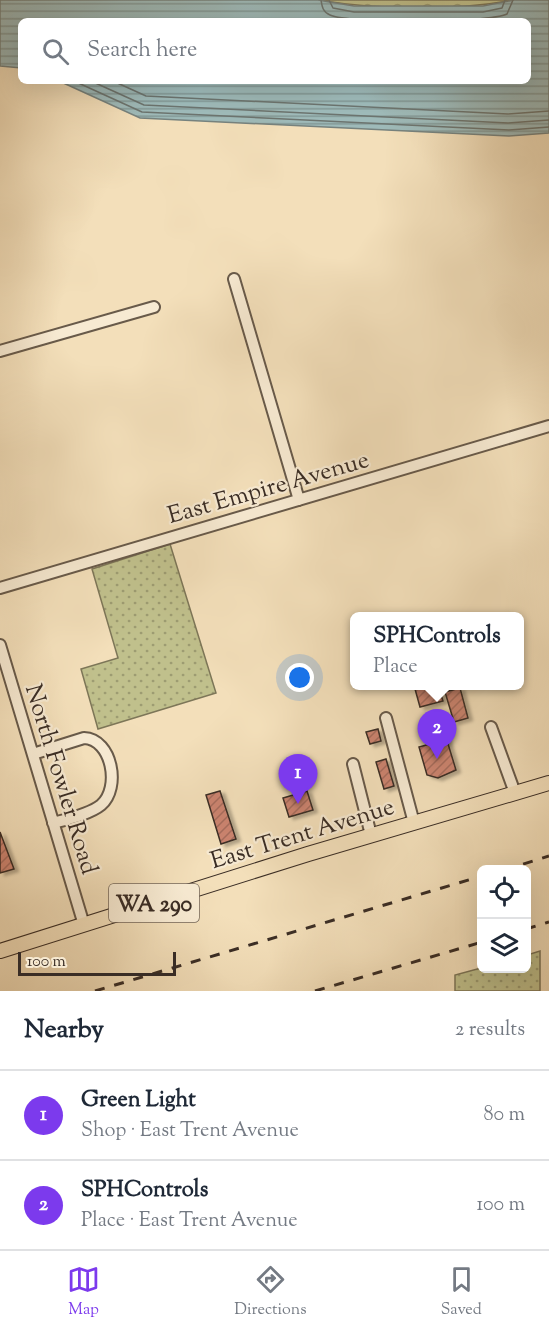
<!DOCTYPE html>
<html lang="en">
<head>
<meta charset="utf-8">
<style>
  :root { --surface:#fff; --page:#f6f6f7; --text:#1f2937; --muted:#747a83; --line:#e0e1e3; --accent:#7c3aed }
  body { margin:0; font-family:"Sorts Mill Goudy",serif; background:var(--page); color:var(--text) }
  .controls { position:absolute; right:18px; bottom:18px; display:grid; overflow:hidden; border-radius:9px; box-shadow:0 6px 24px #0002 }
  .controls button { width:54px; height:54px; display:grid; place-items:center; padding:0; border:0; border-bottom:2px solid var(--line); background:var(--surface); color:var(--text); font:30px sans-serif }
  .scale { position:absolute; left:18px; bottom:15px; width:158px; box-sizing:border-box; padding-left:6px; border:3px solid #3a2d25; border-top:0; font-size:16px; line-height:21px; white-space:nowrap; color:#3a2d25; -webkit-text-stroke:4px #f7ead2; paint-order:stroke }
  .you { position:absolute; left:300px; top:678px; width:21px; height:21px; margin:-15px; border:4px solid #fff; border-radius:50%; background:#1a73e8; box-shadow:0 0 0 9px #1a73e833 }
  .badge { display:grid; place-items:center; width:39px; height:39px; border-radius:50%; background:var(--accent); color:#fff; font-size:20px; font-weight:700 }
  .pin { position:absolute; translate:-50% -50px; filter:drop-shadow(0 2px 3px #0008) }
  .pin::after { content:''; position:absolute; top:32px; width:21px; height:18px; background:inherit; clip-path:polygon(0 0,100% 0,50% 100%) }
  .popup { position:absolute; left:350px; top:612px; width:174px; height:78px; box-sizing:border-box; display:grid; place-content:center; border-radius:9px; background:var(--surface); filter:drop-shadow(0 2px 4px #0005); font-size:20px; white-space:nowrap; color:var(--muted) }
  .popup b { font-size:22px; color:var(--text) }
  .popup::after { content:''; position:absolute; left:50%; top:100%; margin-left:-12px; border:12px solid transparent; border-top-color:var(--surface) }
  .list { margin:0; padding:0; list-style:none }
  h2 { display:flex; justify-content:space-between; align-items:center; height:78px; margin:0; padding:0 24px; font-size:26px }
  h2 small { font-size:20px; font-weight:400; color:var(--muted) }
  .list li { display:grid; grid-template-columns:39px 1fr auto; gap:18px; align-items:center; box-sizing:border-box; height:90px; padding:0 24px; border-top:2px solid var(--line) }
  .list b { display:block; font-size:22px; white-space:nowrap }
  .list p { margin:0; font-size:20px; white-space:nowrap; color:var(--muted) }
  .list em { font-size:20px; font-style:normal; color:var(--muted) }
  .icon { flex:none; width:33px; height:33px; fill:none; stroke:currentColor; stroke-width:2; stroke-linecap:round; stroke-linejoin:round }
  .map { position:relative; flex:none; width:549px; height:991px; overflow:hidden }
  .search { position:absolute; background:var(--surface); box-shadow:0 6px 24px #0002; left:18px; right:18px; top:18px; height:66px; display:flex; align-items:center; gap:15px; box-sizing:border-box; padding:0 21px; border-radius:9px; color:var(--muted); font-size:22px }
  .sheet { height:258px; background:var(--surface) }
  nav { display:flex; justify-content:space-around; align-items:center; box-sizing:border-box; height:84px; border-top:2px solid var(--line); background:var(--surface); font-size:16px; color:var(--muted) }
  nav a { display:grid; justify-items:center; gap:3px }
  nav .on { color:var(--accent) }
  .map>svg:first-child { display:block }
  .grass { fill:url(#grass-dots); stroke:#7d7658; stroke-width:1.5 }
  .park { fill:url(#park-crowns); stroke:#7d7658; stroke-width:1.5 }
  .water { fill:url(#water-rules); stroke:#76827e; stroke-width:1.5 }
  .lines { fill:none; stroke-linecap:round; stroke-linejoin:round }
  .shore { stroke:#6c746f; stroke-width:1.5 }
  .building { fill:url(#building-hatch); stroke:#3a2d25; stroke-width:1.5; filter:url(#shadow) }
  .minor-casing { stroke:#685a4a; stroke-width:14 }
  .major-casing { stroke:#3a2d25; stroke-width:16 }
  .minor { stroke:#f7ead2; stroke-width:10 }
  .major { stroke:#f3dfba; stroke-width:14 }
  .rail { stroke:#3a2d25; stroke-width:3; stroke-dasharray:10 10; stroke-linecap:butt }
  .labels { text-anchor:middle; stroke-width:4.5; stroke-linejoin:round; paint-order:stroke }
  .shield { fill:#f7ead2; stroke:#736659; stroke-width:1.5 }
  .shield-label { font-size:22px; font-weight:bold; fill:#3a2d25 }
  .street-label { font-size:24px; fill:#3a2d25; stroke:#f7ead2 }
</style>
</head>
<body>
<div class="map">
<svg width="549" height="991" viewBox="0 0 549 991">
  <defs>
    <pattern id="grass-dots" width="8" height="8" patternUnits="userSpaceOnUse" patternTransform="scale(1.5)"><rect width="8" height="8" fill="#c0c08c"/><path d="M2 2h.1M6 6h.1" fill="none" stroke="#9d9c72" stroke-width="1.8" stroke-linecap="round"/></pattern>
    <pattern id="park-crowns" width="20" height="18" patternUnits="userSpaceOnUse" patternTransform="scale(1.5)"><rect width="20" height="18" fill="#c0c08c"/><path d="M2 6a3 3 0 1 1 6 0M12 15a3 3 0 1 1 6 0" fill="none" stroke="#9d9c72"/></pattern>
    <pattern id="water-rules" width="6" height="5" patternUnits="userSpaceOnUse" patternTransform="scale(1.5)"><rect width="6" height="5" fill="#9ebab9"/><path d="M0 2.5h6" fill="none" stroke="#829896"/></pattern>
    <pattern id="building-hatch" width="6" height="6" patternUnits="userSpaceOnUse" patternTransform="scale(1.5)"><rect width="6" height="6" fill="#cc8470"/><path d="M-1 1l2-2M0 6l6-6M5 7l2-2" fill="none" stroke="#a76c5c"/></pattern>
    <filter id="shadow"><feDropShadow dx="4.5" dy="2.5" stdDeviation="1.5" flood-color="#0004"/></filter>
  </defs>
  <rect width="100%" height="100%" fill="#f3dfba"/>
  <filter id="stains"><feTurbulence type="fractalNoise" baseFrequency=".00333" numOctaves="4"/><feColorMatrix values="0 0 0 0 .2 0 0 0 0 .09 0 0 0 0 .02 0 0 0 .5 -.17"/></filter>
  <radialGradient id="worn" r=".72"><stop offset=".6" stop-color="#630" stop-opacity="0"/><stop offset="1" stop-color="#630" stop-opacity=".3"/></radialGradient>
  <!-- grass -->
  <path class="grass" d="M170,544l46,149 -118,36 -17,-60 37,-11 -26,-89z
    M540,951v40h-85v-16l26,-7h45l1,-13z"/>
  <!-- park -->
  <path class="park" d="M318,0h196c-59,11 -137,10 -196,0z"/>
  <!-- water -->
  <path class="water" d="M0,0h318l36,6h129l31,-6h35v133l-40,3 -369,-18 -81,-37h469v-60h-507v47l-21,-2z"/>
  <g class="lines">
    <!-- shore -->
    <path class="shore" d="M321,0c1,7 2,12 9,15 19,9 159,8 177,-1l6,-14
      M329,0l4,8 21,4h129l19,-4 3,-8
      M74,81l68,31 367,18 40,-3
      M91,81l53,24 364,18 41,-3
      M113,81l33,15 362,18 41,-3"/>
  </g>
  <!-- building -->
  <path class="building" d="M425,686h13l5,15 -23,6 -5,-18z
    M460,688l8,30 -14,4 -9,-30z
    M378,729l3,12 -11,3 -4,-12z
    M445,734l11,36 -18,8 -11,-3 -8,-28 11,-3 -2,-5z
    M386,759l8,27 -10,3 -8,-27z
    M220,791l16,48 -15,5 -15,-49z
    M307,791l6,19 -24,7 -6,-19z
    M0,832l14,37 -14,4z"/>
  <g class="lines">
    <defs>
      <path id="minor" d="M234,279l65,221
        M0,351l154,-44
        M0,588l549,-162
        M0,645l84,280
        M386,718l28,105
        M491,727l24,66
        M33,754l51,-16c28,1 37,50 17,67 -11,9 -33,14 -48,18
        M353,764l18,71"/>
      <path id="major" d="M0,951l308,-97 241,-71"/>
    </defs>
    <!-- minor casing -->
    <use href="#minor" class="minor-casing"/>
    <!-- major casing -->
    <use href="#major" class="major-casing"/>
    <!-- minor -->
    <use href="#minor" class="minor"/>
    <!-- major -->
    <use href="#major" class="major"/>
    <!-- rail -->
    <path class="rail" d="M504,870l45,-14
      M526,929l23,-7
      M95,991l387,-115
      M315,991l167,-49"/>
  </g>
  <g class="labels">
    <!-- shield labels -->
    <rect class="shield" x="109" y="884" width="90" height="38" rx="4.5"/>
    <g class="shield-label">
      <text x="154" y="911">WA 290</text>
    </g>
    <!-- street labels -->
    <g class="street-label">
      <text transform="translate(268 487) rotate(-16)" y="8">East Empire Avenue</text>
      <text transform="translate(62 779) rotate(73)" y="8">North Fowler Road</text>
      <text transform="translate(302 833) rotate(-17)" y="8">East Trent Avenue</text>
    </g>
  </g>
  <rect width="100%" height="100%" filter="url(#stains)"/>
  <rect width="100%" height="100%" fill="url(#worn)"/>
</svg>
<div class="controls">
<button><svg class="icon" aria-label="locate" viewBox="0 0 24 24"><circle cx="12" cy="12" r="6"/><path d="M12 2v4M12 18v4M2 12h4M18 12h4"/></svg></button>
<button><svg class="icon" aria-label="layers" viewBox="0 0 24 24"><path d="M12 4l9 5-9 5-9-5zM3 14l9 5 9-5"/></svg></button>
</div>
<div class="scale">100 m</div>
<div class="you"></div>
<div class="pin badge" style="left:298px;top:804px">1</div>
<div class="pin badge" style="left:437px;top:759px">2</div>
<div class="popup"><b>SPHControls</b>Place</div>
<div class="search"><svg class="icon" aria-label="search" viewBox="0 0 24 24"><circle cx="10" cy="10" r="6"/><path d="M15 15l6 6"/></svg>Search here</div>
</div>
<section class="sheet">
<h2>Nearby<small>2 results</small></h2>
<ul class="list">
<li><span class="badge">1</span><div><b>Green Light</b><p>Shop · East Trent Avenue</p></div><em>80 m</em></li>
<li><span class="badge">2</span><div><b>SPHControls</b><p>Place · East Trent Avenue</p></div><em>100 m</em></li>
</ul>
</section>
<nav>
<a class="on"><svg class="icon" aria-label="map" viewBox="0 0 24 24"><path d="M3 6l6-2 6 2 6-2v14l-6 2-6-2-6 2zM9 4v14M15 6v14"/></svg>Map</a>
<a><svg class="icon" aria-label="directions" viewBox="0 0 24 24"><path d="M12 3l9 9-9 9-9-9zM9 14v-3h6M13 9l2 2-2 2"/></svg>Directions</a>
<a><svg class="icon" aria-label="saved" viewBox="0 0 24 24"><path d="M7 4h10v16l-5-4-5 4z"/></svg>Saved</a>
</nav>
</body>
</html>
